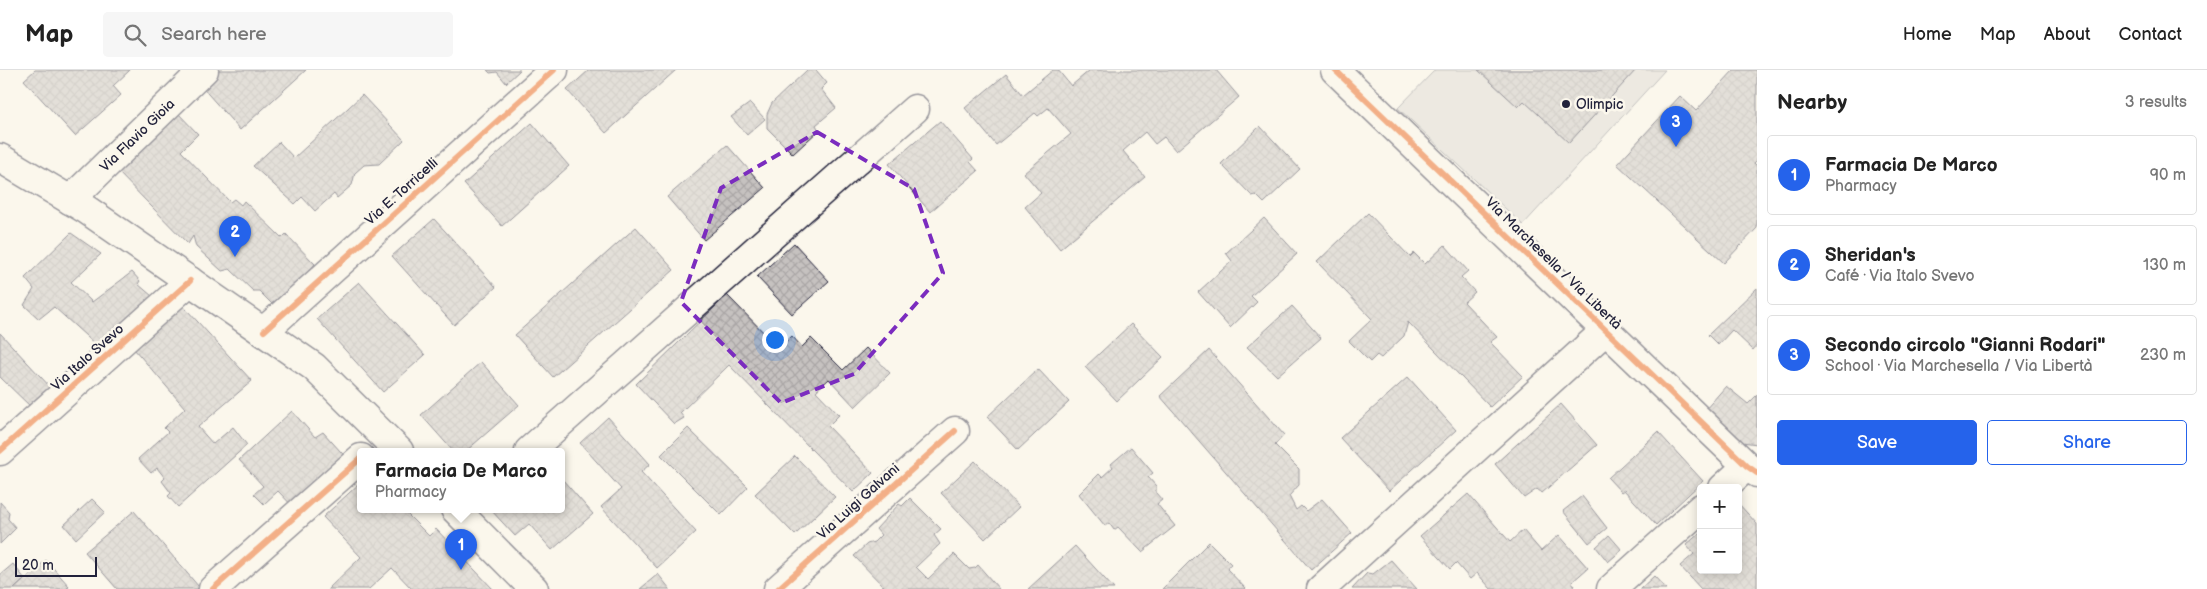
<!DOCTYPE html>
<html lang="en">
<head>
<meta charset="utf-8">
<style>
  :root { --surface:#fff; --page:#f6f6f6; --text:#222; --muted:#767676; --line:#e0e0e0; --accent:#2563eb }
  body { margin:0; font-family:"Balsamiq Sans",sans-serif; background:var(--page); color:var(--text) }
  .controls { position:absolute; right:15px; bottom:15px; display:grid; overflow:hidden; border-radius:5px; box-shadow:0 2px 12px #0003 }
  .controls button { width:45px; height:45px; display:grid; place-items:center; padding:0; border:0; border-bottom:1px solid var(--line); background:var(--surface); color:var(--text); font:25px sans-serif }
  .scale { position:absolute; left:15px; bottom:12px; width:82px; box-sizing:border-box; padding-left:5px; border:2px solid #22223b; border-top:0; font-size:14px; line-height:18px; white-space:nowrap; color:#22223b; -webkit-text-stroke:4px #fbf7ec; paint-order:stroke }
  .you { position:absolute; left:774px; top:269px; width:18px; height:18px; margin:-12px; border:4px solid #fff; border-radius:50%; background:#1a73e8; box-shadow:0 0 0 8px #1a73e833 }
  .badge { display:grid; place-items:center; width:32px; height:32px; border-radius:50%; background:var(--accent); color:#fff; font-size:16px; font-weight:700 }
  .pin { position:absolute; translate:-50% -41px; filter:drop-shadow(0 1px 2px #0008) }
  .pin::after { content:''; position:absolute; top:26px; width:18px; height:15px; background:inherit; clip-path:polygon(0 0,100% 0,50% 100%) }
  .popup { position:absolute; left:357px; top:378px; width:208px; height:65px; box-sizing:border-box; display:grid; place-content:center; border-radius:5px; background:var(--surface); filter:drop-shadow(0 1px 4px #0005); font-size:16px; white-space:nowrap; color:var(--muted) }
  .popup b { font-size:19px; color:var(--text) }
  .popup::after { content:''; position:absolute; left:50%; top:100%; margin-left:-10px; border:10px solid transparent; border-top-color:var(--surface) }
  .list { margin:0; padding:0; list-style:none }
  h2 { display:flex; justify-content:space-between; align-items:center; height:65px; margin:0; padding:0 20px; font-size:21px }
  h2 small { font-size:16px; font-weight:400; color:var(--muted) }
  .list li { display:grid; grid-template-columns:32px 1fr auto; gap:15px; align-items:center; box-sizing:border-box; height:80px; margin:0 10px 10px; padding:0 10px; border:1px solid var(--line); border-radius:5px }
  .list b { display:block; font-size:19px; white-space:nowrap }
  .list p { margin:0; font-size:16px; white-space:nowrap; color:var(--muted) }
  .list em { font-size:16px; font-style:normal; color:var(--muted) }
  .actions { display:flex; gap:10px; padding:15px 20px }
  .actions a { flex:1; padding:11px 0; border:1px solid var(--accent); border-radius:5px; text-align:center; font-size:18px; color:var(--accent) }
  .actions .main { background:var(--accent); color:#fff }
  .icon { flex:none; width:28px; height:28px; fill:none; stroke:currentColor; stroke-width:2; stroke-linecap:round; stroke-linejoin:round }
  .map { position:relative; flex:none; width:1757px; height:519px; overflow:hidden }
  header { display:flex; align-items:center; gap:30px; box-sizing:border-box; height:70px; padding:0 25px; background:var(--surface); border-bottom:1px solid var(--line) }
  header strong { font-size:24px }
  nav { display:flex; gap:28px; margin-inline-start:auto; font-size:18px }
  .search { width:350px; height:45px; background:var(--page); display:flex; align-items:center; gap:12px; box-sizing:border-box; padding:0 18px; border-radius:5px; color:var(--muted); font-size:19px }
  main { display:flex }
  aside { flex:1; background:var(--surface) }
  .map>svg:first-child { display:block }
  .green { fill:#dbd8d3; stroke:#7e7d87 }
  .building { fill:url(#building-cross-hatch); stroke:#22223b }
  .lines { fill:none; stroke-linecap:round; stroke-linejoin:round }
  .minor-casing { stroke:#22223b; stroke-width:31 }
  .major-casing { stroke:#22223b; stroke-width:31 }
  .minor { stroke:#fbf7ec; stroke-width:28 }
  .major { stroke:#fbf7ec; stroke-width:28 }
  .cycleway-casing { stroke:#fbf7ec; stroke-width:9 }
  .cycleway { stroke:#e8590c; stroke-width:6 }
  .marked { fill:none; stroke:#7b2cbf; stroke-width:4; stroke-dasharray:10 6; stroke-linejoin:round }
  .poi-dot { fill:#22223b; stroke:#fbf7ec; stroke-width:2 }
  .labels { text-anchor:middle; stroke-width:5; stroke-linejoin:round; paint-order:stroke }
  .poi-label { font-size:14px; fill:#22223b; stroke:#fbf7ec; text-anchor:start }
  .street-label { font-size:14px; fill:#22223b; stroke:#fbf7ec }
</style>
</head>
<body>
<header>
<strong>Map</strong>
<div class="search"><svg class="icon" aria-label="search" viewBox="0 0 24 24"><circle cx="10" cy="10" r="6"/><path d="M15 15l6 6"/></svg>Search here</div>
<nav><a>Home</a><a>Map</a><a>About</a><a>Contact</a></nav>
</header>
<main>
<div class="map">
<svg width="1757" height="519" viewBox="0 0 1757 519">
  <defs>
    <pattern id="building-cross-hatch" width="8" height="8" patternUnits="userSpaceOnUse" patternTransform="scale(1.25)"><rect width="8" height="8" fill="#c6c2c0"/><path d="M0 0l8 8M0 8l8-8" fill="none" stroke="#aaa6a6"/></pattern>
  </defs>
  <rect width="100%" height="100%" fill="#fbf7ec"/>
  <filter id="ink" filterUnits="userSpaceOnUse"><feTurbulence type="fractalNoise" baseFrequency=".02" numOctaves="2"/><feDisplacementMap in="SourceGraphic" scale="10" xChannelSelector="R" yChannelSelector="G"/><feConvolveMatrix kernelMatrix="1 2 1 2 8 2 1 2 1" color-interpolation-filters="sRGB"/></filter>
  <g filter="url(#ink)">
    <!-- green -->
    <path class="green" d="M1435,0h230l-142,155 -125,-117z"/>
    <!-- building -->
    <path class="building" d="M35,0h95l-17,16 8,9 -46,41 -51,-56z
      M217,0h89l-66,60 -40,-45z
      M487,0h33l-14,13 -9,-11 -7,1z
      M589,0h87l-70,63 -39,-43z
      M807,0h9l11,13 -6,6 15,19 -20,17 3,5 -26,24 -26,-26v-14l5,-11z
      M1053,0h5l13,16 19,-16h126l23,27 -63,54 -12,-14 -9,7 -10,-12 -22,19 22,26 -85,72 -35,-42 16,-14 -17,-20 47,-39 -23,-26 -10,8 -3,-3 -39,32 -31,-37 41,-34 17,21z
      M1478,0h158l-67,73 -45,-42 -6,6z
      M1734,0h23v90l-3,3 3,3v62l-33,35 -107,-99 63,-68 16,15z
      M362,25l42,45 -25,24 -15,1 -9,8 -3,12 -15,13 -3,-4 -19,17 -13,-14 -7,7 -42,-38 26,-24 15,16z
      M750,33l15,16 -18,16 -16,-18z
      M176,41l22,23 -17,17 49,51 4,-3 7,6 3,-4 38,37 4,-4 29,30 -35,40h-8l-13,-13h-6l-23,-22 -8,2 -26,-24 -3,-11 -5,8 -74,-76z
      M940,51l33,38 -3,3 8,9 -48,41 -41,-48z
      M532,53l37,43 -67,60 -38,-42z
      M1260,56l40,43 -36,34 -8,-8 -4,1 -31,-32z
      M727,75l38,43 -61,52 -37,-43z
      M1368,143l42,44 4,-4 11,11 20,-19 23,26 -7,6 14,15 -11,10 33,35 -7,5 33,34 -33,31 -82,-85 -4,14 -23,22 -4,-3 -7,7 -21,-21 23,-22 -55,-57z
      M1264,148l33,36 -46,42 6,6 -27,26 -32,-36 34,-31 -6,-8z
      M434,149l62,68 -42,38 -62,-69z
      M636,157l38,43 -121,107 -38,-42z
      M71,163l30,21 -30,28 21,20 40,-30 8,9 -2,3 14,12 -55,50 -43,-39 -15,12 -15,-14 10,-16 -9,-11z
      M794,173l35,38 -37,33 -35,-37z
      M359,212l66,73 -42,37 -66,-73z
      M1757,218v57l-4,5 -21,-20 -14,15 -10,-10z
      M727,225l52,53 13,-12 10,11 9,-9 32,32 23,-22 24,25 -35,34 -26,-28 -13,12 23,24 -11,11 45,47 -20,19 -124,-127 -49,48 4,5 -10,6 -38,-40z
      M176,228l76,83 -54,46 15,17 20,-17 14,18 -69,62 -10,-11 3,-3 -9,-12 3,-3 -8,-10 -6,5 -13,-14 30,-27 -4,-4 21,-20 -57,-66z
      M1292,236l29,32 -44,38 -30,-29z
      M1131,254l32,33 -46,44 -32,-34z
      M0,263l53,57 -19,20 -34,-33z
      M1209,280l75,85 -9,10 24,24v16l-10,11 7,14 5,-4 5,5 16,-12 30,34 -41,37 -151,-174z
      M481,292l38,43 -53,46h-13l-32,-36z
      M1038,299l31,33 -51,48 -31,-33z
      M1408,307l48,53 -67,61 -49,-53z
      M1726,316l22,18 9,-9v49l-15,-2 -37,-32z
      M1561,334l36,41 -55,48 -5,-4 -13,9 -29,-34z
      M292,341l23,26 8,-5 27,30 -53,49 -19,-20 -14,13 -10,-10 9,-8 -24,-26z
      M608,347l42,47 -9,8 55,60 -39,36 -56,-61 20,-18 -41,-46z
      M688,358l60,59 -27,28 -60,-60z
      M1658,362l45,49 -47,44 -32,-35 -3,2 -13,-14z
      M1131,377l22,26 -5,4 8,9v7l6,7 -5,4 18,22 -33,26 -24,-25 -4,3 -5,-7 -4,3 -26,-32 20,-20 3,3 11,-10 -2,-3z
      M795,386l40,41 -40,38 -40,-41z
      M975,391l44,46 -34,32 -44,-46z
      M562,409l31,35 -41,36 -23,-26 -14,12 -25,-27h71z
      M361,412v27h41l27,27 7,-7 57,60h-81l-20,-21 -23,21h-41l33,-32 -38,-40z
      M1468,424l42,48 13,-12 18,21 18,-16 29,33 -16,14 3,4 -4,3h-80l-14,-16 -7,6 -14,-16 -6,6 -30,-33z
      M1582,426l25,32 -18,15 -26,-32z
      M910,428l31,31 -7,6 6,9 -24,23 12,12 26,-25 15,15 6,-1 3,-3 21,24h-113l-32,-33 13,-12 7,-2 7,-7 -5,-6 23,-25 3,2z
      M92,429l13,13 -29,27 -12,-14z
      M0,432l9,10 -1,7 8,9 -16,16z
      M1738,433l19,21v65h-56l-21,-23 14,-12 -8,-9 15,-13v38h37z
      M134,441l65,76 -2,2h-80l-32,-37z
      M1609,465l13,15 -14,12 -12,-15z
      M1209,472l22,22 -4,5 19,20h-84z
      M1075,476l39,43h-86z
      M46,490l23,26 -3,3h-52z
      M1391,490l26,29h-65l15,-16 6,1z
      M13,494l12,15 -11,10h-14v-14z
      M658,504l12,15h-30z
      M1654,506l12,13h-26z"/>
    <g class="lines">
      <defs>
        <path id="minor" d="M1335,0l412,396 10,7
          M70,130l134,-130
          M264,261l290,-261
          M0,381l190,-170
          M529,381l386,-342
          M1723,418l24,-22
          M213,519l148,-131
          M778,519l177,-158
          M1321,519l285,-259
          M1611,519l90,-81"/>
        <path id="major" d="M0,88l87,52 227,157 85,84
          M455,439l79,80"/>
      </defs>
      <!-- minor casing -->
      <use href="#minor" class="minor-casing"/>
      <!-- major casing -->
      <use href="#major" class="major-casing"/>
      <!-- minor -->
      <use href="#minor" class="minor"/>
      <!-- major -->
      <use href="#major" class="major"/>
      <defs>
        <path id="cycleway" d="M1335,0l412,396 10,7
          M264,261l290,-261
          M0,381l190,-170
          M213,519l148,-131
          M778,519l177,-158"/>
      </defs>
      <!-- cycleway casing -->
      <use href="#cycleway" class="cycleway-casing"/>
      <!-- cycleway -->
      <use href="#cycleway" class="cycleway"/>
    </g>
  </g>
  <!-- marked area -->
  <path d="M0 0H1757V519H0ZM817,62l97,57 29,84 -89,101 -73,29 -100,-101 40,-114z" fill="#fbf7ec" fill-opacity=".55" fill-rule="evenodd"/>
  <path class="marked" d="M817,62l97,57 29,84 -89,101 -73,29 -100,-101 40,-114z"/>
  <!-- markers -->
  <circle class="poi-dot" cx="1566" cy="34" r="5"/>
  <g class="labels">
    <!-- poi labels -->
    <g class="poi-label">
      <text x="1576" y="39">Olimpic</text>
    </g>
    <!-- street labels -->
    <g class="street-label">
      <text transform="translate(137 65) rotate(-44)" y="5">Via Flavio Gioia</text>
      <text transform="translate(401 121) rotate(-42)" y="5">Via E. Torricelli</text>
      <text transform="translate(1554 193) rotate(44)" y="5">Via Marchesella / Via Libertà</text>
      <text transform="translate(87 287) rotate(-42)" y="5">Via Italo Svevo</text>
      <text transform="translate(858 431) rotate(-42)" y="5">Via Luigi Galvani</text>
    </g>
  </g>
</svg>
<div class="controls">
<button>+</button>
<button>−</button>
</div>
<div class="scale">20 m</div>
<div class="you"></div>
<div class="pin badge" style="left:461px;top:500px">1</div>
<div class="popup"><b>Farmacia De Marco</b>Pharmacy</div>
<div class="pin badge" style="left:235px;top:187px">2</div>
<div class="pin badge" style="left:1676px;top:77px">3</div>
</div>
<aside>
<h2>Nearby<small>3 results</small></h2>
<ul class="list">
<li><span class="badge">1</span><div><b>Farmacia De Marco</b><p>Pharmacy</p></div><em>90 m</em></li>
<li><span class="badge">2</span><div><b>Sheridan's</b><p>Café · Via Italo Svevo</p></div><em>130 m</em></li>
<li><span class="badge">3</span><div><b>Secondo circolo &quot;Gianni Rodari&quot;</b><p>School · Via Marchesella / Via Libertà</p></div><em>230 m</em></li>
</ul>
<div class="actions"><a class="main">Save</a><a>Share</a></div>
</aside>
</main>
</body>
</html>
